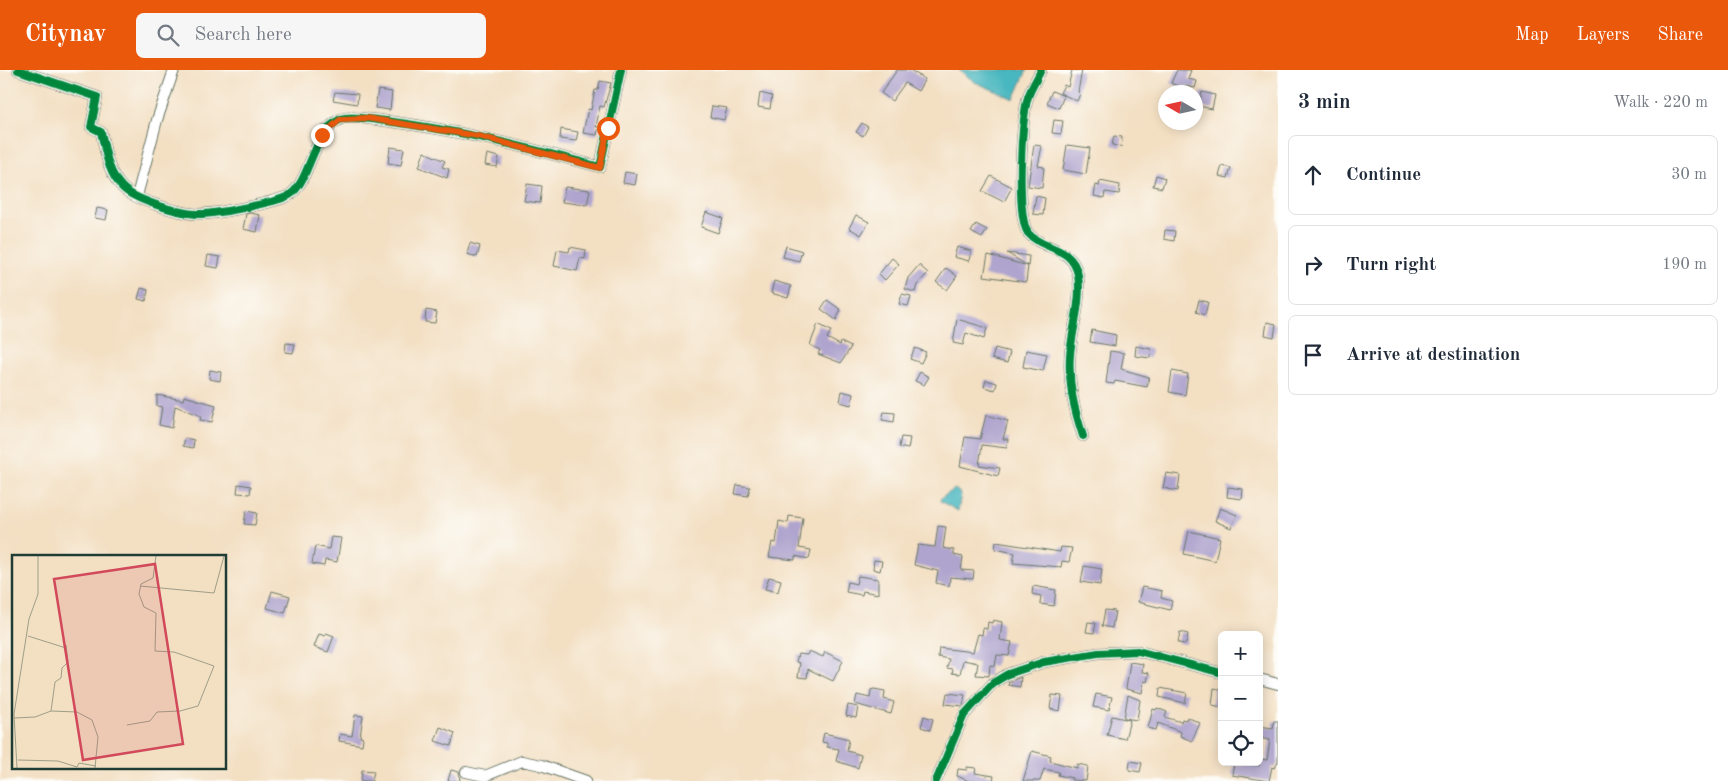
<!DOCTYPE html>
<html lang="en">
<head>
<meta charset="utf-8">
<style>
  :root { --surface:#fff; --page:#f6f6f7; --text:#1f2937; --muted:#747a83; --line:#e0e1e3; --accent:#ea580c }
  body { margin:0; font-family:"Old Standard TT",serif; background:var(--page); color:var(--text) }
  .controls { position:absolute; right:15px; bottom:15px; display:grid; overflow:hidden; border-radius:8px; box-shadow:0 2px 12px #0003 }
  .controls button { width:45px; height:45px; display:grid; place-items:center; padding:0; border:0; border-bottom:1px solid var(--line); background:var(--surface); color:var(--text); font:25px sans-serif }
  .compass { position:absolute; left:1158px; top:15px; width:45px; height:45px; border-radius:50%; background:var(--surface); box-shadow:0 2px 12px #0003; rotate:279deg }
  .stop { position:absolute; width:15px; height:15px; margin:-11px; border:4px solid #ea580c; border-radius:50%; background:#fff }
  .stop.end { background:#ea580c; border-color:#fff; box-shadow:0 1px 5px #0008 }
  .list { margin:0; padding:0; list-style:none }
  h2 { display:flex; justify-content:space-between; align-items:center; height:65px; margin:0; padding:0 20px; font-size:21px }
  h2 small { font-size:16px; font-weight:400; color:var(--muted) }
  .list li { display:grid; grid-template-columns:32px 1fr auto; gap:15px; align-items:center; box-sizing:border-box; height:80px; margin:0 10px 10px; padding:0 10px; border:1px solid var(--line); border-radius:8px }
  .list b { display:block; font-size:19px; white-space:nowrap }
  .list em { font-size:16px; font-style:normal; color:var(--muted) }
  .icon { flex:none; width:28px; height:28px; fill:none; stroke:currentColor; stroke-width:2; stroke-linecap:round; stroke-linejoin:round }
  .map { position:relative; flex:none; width:1278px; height:711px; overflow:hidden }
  header { display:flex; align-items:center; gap:30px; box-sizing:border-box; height:70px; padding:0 25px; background:var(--accent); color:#fff }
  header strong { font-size:24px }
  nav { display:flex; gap:28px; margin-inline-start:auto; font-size:18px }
  .search { width:350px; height:45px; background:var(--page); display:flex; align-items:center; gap:12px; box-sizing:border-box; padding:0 18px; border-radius:8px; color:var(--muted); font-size:19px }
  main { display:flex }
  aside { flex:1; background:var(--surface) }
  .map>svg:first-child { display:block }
  .water { fill:#48b7c0; stroke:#347a7a }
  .building { fill:#afa4ce }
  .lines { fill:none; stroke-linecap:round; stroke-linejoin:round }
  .minor-casing { stroke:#697666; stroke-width:12 }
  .minor { stroke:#fff; stroke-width:10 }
  .cycleway-casing { stroke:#fdfcf7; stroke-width:11 }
  .cycleway { stroke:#00873e; stroke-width:8 }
  .route { stroke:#ea580c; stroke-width:6 }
  .inset-road { fill:none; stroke:#9e9e89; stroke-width:1 }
  .view { fill:#d1495b; fill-opacity:0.15; stroke:#d1495b; stroke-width:2.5 }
  .inset-edge { fill:none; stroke:#1f3d34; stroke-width:2.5 }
</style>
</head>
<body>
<header>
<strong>Citynav</strong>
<div class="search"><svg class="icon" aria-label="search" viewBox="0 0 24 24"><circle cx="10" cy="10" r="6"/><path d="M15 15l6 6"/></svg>Search here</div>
<nav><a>Map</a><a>Layers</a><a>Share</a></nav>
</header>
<main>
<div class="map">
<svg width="1278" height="711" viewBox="0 0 1278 711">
  <rect width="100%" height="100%" fill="#fdfcf7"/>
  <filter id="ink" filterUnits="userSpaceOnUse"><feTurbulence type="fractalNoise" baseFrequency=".02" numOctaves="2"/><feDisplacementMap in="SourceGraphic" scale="10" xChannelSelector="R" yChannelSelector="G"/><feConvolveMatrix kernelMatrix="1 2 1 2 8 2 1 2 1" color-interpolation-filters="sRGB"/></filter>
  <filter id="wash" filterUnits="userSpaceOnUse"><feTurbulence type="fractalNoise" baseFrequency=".0096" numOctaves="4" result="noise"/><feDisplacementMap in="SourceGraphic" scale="20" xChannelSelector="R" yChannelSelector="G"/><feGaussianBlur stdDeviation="1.12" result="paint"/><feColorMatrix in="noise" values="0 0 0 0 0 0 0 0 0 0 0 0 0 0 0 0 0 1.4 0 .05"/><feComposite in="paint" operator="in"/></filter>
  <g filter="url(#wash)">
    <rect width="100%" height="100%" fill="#f3dfc2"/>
    <!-- water -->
    <path class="water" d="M959,0h68l-13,29 -39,-17z
      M955,419l6,5 -3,17 -18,-10 1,-3z"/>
    <g id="blocks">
      <!-- building -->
      <path class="building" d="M897,0h13l15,9 -7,12 -13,-8 -13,18 -11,-8z
        M1072,0h10l-4,22 2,2 -3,7 -17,-8 4,-8 4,2z
        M1177,0h14l-3,9 9,2 -2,7 -10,-2 -2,3 -12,-6z
        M600,11l11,2 -7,24 -4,-1 -4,21h3l-2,8 -14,-2 5,-24 3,1 4,-20h3z
        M378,20l14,2 -2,18 -15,-2z
        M1052,21l12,5 -5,12 -12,-5z
        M335,22l23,2 -1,10 -24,-4z
        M1202,22l13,3 -3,14 -13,-3z
        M760,23l12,3 -2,13 -12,-2z
        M712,36l15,2 -3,12 -14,-3z
        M1054,50l9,1 -2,13 -9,-1z
        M862,53l6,4 -5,9 -7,-4z
        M561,59l17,3 -2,9 -16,-2z
        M1114,66l8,1 -1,10 -9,-2z
        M1034,75l8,1 -4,20 6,1 -2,21 -14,-2z
        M1067,75l23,3 -4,26 -23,-4z
        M390,77l14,2 -3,16 -13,-2z
        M424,82l21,9 -3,6 7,2 -2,9 -28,-11z
        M487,84l12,3 -2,10 -12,-2z
        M1222,96l9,2 -3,10 -9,-2z
        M625,102l12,2 -2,11 -12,-2z
        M1156,105l9,3 -3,10 -9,-2z
        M991,106l21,11 -8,15 -22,-11z
        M1100,111l20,4 -1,9 -14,-2 -1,6 -10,-2 2,-11 3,1z
        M527,114l15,2 -2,17 -16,-2z
        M565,117l25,3 -3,15 -25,-3z
        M1036,126l9,2 -2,17 -10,-1z
        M97,138l11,2 -2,10 -11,-2z
        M706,142l17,6 -5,15 -17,-6z
        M250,143l10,2 -3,17 -14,-3 3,-15z
        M856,145l13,7 -8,13 -12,-7z
        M976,154l11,6 -5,8 -11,-6z
        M1165,160l10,1 -1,10 -10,-2z
        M470,173l10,3 -3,11 -10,-3z
        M786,176l16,5 -3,10 -16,-4z
        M570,177l16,3 -1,9 -5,-1 -3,13 -23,-5 3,-16 12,2z
        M957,177l14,4 -2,10 -15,-4z
        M1007,183l22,3 -1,10z
        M208,185l12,2 -2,11 -12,-2z
        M988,185l40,11 -2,16 -42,-6z
        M892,188l7,6 -14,16 -6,-6z
        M919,195l9,8 -11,12 -2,7 -10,-3 3,-11z
        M946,198l11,8 -10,14 -11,-8z
        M774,211l17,5 -3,12 -17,-5z
        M141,218l7,2 -2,11 -8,-2z
        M902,224l9,2 -3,10 -9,-2z
        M827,230l14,10 -5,10 -15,-11z
        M1199,230l9,2 -3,13 -9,-3z
        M426,240l11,2 -2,11 -10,-1z
        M957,249l30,9 -3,11 -18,-6 -3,12 -10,-2z
        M1267,252l9,2 -2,13 -9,-2z
        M818,254l13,7 -4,7 13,7 1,-3 10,5 -10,16 -23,-9 2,-4 -10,-5z
        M1092,260l24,5 -1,11 -25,-4z
        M286,273l9,1 -2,9 -8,-1z
        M1136,276l15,3 -1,9 -15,-2z
        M915,278l11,4 -5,11 -11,-4z
        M995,278l15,4 -3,11 -15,-4z
        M1026,280l21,4 -4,17 -20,-4z
        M1110,281l14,2 -3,16 28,8 -2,10 -32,-6 -1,3 -8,-1z
        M210,300l11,2 -1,9 -11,-2z
        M1172,301l16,3 -3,21 -16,-3z
        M920,302l9,5 -5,8 -9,-4z
        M986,310l11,3 -2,7 -11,-3z
        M842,321l11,3 -2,11 -11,-3z
        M157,325l26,5 1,-4 32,9 -4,17 -12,-2 1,-4 -26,-10 -3,22 -13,-3 3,-18 -5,-1z
        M884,342l11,1 -1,9 -12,-2z
        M986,345l22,6 -5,18h5l-1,9 -25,-3 -3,20 21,3 -2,8 -38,-10 5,-29 15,2z
        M901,367l9,1 -2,11 -9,-2z
        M185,368l9,2 -1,8 -10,-2z
        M1166,403l14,2 -2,16 -15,-3z
        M238,414l13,2 -1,8 -13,-1z
        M737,415l13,2 -2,9 -13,-2z
        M1228,417l15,2 -1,10 -15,-2z
        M1220,438l17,7 -6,13 -16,-7z
        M246,441l11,2 -2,12 -11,-1z
        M789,446l14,2 -4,30 12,2 -2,9 -14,-3v4l-26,-3 3,-15 4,1 3,-22 9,2z
        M938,456l8,1 -3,21 11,2v5l9,2 -2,13 13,1 -1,8 -23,-2 -1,9 -9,-2 -4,-1 2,-12 -24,-6 4,-20 17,2z
        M1189,461l31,7 -5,23 -31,-7z
        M331,467l10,1 -4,24 -12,-2 -1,6 -12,-2 3,-18 14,3z
        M996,472l64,10 1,-5 11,1 -3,14 -7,-1 -1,6 -48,-4 2,-10 -20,-4z
        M874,490l8,1 -2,10 -7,-2z
        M1084,496l18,3 -2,16 -19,-3z
        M858,506l20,3v15l-15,-3 -1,4 -16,-3 2,-10 8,2z
        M769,507l12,3 -3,12 -13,-3z
        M1033,516l23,4 -2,16 -14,-2 1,-8 -9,-2z
        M1142,517l20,4 -1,7 11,3 -2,9 -32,-8z
        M272,521l18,5 -5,17 -18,-5z
        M1105,540l10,1 -3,17 -10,-2z
        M993,550l9,2 -2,18 12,2 -3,14 -12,-1 -2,11 -5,-1 -1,11 -13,-1 2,-12 -15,-3 -3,14 -8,-1 1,-4 -6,-1 2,-9 -11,-2 1,-9 34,4 5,-18 4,1 1,-7 4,1 1,-7 4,1z
        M1088,552l8,1 -2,10 -8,-1z
        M1180,562l8,2 -2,10 -8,-1z
        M326,563l8,3 -6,16 -14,-5 5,-13 6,2z
        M809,581l14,6 2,-5 18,9 -10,20 -25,-12 -1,9 -9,-1 2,-14 -4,-1 2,-8 9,1z
        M1130,592l13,2 -1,8 7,1 -2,9 -3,-1 -2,12 -16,-4z
        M1021,607l-1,10 -12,-2 1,-3z
        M1160,618l27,5 -2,10 -26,-6z
        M1214,618l8,2v17l-10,-2z
        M874,619l11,2 -1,8 10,3 -3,12 -36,-10 2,-9 13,3 1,-8z
        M947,623l18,2 -2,11 -18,-2z
        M1096,624l16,3 -3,13 -16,-3z
        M1052,625l10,1 -2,15 -10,-2z
        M1128,625l12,5 -3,20 -13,-2z
        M848,635l10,2 -2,11 -10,-2z
        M1157,638l10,4 -2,5 16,5 1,-3 4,1 1,-3 13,6 -8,18 -12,-5 1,-4 -23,-9 -2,7 -8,-2 5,-19 3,1z
        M355,645l8,1 -3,21 3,1 -1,7 -23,-4 1,-7 12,2z
        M924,646l9,3 -3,11 -9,-3z
        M1112,646l18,4 -5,19 -18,-4z
        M1274,651h4v41l-3,6 -3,-1 -3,14 -37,-6 2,-11 8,1 1,-2 16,3v-7l8,1 3,-20 -11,-2v-12l14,2z
        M440,657l15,6 -4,13 -16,-5z
        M824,663l25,6 -2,12 14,4 -3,13 -22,-7 3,-12 -12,-2v-4l-5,-1z
        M1032,681l19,5 -1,5 27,7v-4l11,2 -2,15 -15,-1 1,-2 -14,-3 1,-3 -15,-3 -4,12h-17z
        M1130,691l12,2 -2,9 -11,-2z
        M967,697l9,1 -1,5 19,3 -1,5h-24l-12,-5 1,-7 9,1z
        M362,700l12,1 -2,10h-11z
        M451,700l8,2 1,9h-12z"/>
    </g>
  </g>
  <g filter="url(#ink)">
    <use href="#blocks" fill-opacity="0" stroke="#697666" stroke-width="1"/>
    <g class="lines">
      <defs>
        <path id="minor" d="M18,0l79,27 -6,30 10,5c5,20 6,39 21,55 12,13 56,26 74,27 17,1 77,-11 92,-18 22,-11 23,-64 53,-77 9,-4 34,1 45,2 73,9 143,27 214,46l21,-97
          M1041,0c-4,9 -10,18 -13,27 -7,21 -12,120 0,136 15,18 44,12 50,42 4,26 -6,54 -8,80 -2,29 4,54 13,81
          M137,126l20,-76 17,-50
          M1259,609l19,5
          M466,702l19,4 37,-15 19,4 45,16
          M936,711l28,-66 29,-32 15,-9 36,-12 54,-9 40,-2 84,22"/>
      </defs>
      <!-- minor casing -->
      <use href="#minor" class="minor-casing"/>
      <!-- minor -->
      <use href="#minor" class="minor"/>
      <defs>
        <path id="cycleway" d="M18,0l79,27 -6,30 10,5c5,20 6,39 21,55 12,13 56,26 74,27 17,1 77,-11 92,-18 22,-11 23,-64 53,-77 9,-4 34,1 45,2 73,9 143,27 214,46l21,-97
          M1041,0c-4,9 -10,18 -13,27 -7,21 -12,120 0,136 15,18 44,12 50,42 4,26 -6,54 -8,80 -2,29 4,54 13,81
          M936,711l28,-66 29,-32 15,-9 36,-12 54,-9 40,-2 84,22"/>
      </defs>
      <!-- cycleway casing -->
      <use href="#cycleway" class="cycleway-casing"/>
      <!-- cycleway -->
      <use href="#cycleway" class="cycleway"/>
    </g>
  </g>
  <g class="lines" filter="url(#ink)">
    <!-- route -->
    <path class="route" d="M322,65l19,-16 25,-1 112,18 122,32 8,-40"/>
  </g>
  <!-- overview -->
  <g transform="translate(12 485)">
    <rect width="214" height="214" fill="#f3dfc2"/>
    <path class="inset-road" d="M128,31l74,7 10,-37M16,81l38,12M39,156l26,1 15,8 6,17 -3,31M2,163l21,-1 16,-6 4,-29 6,-4 1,-10 6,-6 -2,-17M115,170l23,-4 7,-9 23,-1 18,-5 16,-40 -40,-14 -19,-1 1,-38 -12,-6 -5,-13 2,-10 12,-6 3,-22M6,205l40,1 19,6 2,-4 17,3M5,213l-3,-54 15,-95 9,-25v-38"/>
    <path class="view" d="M143,9l28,180 -100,16 -29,-181z"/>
    <rect width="214" height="214" class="inset-edge"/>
  </g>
</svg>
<div class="controls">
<button>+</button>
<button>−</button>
<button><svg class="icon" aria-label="locate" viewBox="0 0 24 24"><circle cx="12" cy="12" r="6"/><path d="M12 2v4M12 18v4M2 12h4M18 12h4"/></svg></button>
</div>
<svg class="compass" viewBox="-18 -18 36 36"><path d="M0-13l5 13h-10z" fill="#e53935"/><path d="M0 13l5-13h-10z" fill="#747a83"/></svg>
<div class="stop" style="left:608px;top:58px"></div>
<div class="stop end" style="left:322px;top:65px"></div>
</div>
<aside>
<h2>3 min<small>Walk · 220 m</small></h2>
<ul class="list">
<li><svg class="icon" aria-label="ahead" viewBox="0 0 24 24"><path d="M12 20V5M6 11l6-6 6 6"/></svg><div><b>Continue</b></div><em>30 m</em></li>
<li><svg class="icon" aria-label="right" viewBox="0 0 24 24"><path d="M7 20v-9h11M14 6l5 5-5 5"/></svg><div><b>Turn right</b></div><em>190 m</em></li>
<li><svg class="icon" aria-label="arrive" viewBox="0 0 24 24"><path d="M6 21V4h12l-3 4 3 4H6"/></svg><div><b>Arrive at destination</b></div></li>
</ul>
</aside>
</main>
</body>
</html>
